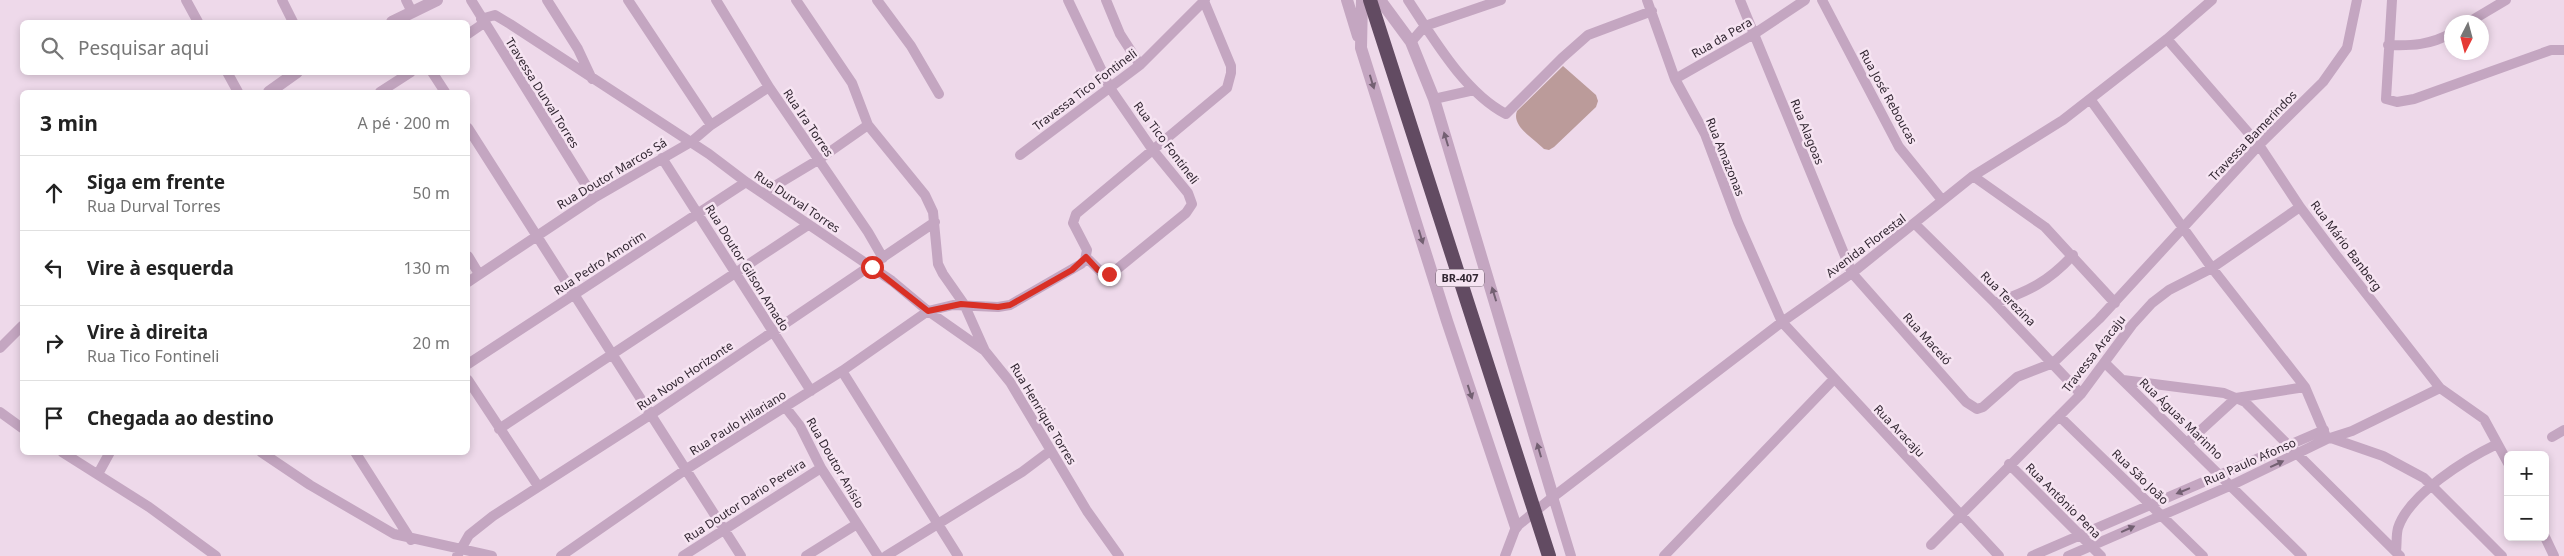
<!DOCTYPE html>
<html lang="pt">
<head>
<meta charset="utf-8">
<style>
  :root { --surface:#fff; --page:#f2f2f2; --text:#222; --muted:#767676; --line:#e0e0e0 }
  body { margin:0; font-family:"Noto Sans",sans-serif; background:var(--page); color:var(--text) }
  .controls { position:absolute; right:15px; bottom:15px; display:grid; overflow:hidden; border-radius:8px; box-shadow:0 2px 8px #0003 }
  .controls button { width:45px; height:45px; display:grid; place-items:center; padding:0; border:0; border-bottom:1px solid var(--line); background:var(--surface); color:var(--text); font:25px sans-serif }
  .compass { position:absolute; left:2444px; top:15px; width:45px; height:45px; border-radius:50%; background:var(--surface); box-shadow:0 2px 8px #0003; rotate:186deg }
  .stop { position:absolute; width:15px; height:15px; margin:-11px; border:4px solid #d93025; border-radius:50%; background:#fff }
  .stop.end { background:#d93025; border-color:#fff; box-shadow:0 1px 5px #0008 }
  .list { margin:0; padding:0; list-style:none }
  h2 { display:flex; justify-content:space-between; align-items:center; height:65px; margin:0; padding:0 20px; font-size:21px }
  h2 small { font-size:16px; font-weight:400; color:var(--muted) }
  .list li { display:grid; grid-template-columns:32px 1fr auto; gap:15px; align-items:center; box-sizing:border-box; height:75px; padding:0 20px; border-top:1px solid var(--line) }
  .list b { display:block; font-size:19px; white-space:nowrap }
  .list p { margin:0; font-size:16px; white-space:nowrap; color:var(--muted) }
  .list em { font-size:16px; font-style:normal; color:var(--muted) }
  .icon { flex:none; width:28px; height:28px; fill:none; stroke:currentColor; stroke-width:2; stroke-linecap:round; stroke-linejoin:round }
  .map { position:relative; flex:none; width:2564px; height:556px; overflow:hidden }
  .search { position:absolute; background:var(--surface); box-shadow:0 2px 8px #0003; left:20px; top:20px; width:450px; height:55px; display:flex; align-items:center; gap:12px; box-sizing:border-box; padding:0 18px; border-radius:8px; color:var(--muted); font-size:19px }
  .panel { position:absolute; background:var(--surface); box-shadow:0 2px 8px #0003; left:20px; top:90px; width:450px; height:365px; border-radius:8px }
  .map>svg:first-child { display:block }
  .green { fill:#bb9b9a }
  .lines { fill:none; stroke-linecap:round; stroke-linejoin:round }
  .minor { stroke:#c4a6c1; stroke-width:10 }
  .tertiary { stroke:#c4a6c1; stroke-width:12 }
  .trunk { stroke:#624b62; stroke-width:14 }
  .oneway { fill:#736072 }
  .route { stroke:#d93025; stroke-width:6 }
  .labels { text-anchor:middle; stroke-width:5; stroke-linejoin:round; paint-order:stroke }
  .shield { fill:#f6e4f2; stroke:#6c5f6b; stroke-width:1 }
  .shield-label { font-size:11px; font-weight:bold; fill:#312631 }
  .street-label { font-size:12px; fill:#312631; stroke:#f6e4f2 }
</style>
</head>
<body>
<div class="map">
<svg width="2564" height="556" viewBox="0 0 2564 556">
  <rect width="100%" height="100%" fill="#eed9ea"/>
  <!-- green -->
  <path class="green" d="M1563,66l33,29 2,6 -2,6 -42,40 -5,3 -5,-1c-10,-10 -33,-23 -27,-38z"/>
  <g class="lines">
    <!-- minor -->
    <path class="minor" d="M186,0l12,22
      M282,0l11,22
      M406,0l6,12
      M471,0l123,198
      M547,0l31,49 14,30
      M628,0l83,125
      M716,0l53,87 99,145 15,26
      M796,0l56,83 16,42 57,70 8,17 5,52 5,10 21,30 21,47 25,31 77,129 32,45
      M877,0l34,46 28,48
      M1068,0l42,88 42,61 36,44 4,11 -6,9 -75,61 -9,-1 -16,-16
      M1106,0l14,34 20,31
      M1408,0c25,38 57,93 98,114l56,-56 26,-23 64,-24
      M1647,0l28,79 30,55 33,88 44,100 217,234
      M1740,0l112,273 114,129 11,7 6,-2 34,-30 36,-14 46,-44 160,-174 64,-63 24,-34 10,-48
      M1822,0l77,147 43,53
      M2392,0l-6,99 11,3 17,-3 137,-49h13
      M481,19l14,-4 15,9 199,130 37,28 146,99 36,30 57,40
      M2469,22l37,-22
      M468,34l16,-11
      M2167,39l92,106 41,62 36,48 104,133 44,31 24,44
      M1411,42l14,-16 76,-26
      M2388,45c24,1 42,0 64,-12
      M227,72l11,20
      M432,72l13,20
      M1675,79l79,-45 51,-34
      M380,92l31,-20
      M1434,99l40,-9
      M2090,99l122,169 93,119 22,52
      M468,128l273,428
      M1020,155l120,-90 65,-65
      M662,158l149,233
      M1973,176l72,51 70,76
      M763,193l55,-33 50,-35
      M1915,224l80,79 86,91
      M468,256l11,18
      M468,282l126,-84 97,-56 20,-17 58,-38
      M1995,303c34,-12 53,-21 78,-48
      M0,348l22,-22
      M2105,363l197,193
      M468,364l278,-182
      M842,371l116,185
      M468,380l70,106
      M2123,380l101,13 21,9 155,154
      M786,408l14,18 21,42 57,88
      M0,412l22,16
      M2059,416l144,140
      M499,429l309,-204
      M2552,437l12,-7
      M2331,438l52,18 41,22 78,78
      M2188,442l48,-44 69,-11
      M62,452l87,55 67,49
      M261,452l49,33 84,49 98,22
      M355,452l56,88
      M2009,464l92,92
      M98,474l12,-22
      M1553,497l18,59
      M2545,537l9,19
      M1931,545l150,-151 51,-69 20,-22 17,-13 43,-22 88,-61
      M2396,551c1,-7 0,-16 2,-23 11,-34 68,-69 99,-84
      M457,556l12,-21 24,-19 157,-101 285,-193
      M561,556l124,-86 157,-99 86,-60 25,-6 45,2 12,-2 71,-41 4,-4 2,-10 -14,-27 3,-9 151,-126 4,-15v-7l-27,-65
      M683,556l138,-88
      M806,556l51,-32
      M886,556l136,-84 28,-21
      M1505,556l11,-29 37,-30 229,-175 70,-49 121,-97 90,-56 104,-81 45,-39
      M1664,556l169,-176
      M2032,556l292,-126
      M2068,556l164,-71 95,-46 25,-8 88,-43"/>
    <!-- tertiary -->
    <path class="tertiary" d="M1347,0l11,36
      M1362,0l-1,48 86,273 69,206
      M1380,0l31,42 23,57 119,398
      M392,22l45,-22
      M269,92l28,-20"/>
    <!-- trunk -->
    <path class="trunk" d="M1370,0l179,556"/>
  </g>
  <!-- one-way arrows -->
  <defs><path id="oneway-solid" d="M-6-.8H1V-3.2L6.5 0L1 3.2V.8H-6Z" transform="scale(1.25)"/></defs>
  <g class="oneway">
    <use href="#oneway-solid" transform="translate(1372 82) rotate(73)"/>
    <use href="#oneway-solid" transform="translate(1446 139) rotate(-107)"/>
    <use href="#oneway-solid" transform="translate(1421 237) rotate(73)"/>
    <use href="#oneway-solid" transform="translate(1494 294) rotate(-107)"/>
    <use href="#oneway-solid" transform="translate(1470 392) rotate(72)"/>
    <use href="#oneway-solid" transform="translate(1539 450) rotate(-106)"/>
    <use href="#oneway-solid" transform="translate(2277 464) rotate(-25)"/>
    <use href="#oneway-solid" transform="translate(2183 491) rotate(158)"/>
    <use href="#oneway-solid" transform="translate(2128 529) rotate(-24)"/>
  </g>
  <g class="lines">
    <!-- route -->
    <path class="route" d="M872,267l56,44 33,-7 37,3 12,-2 62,-35 14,-13 12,13 11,4"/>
  </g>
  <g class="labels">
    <!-- shield labels -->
    <rect class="shield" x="1436" y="269.5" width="48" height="17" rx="4"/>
    <g class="shield-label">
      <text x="1460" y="282">BR-407</text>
    </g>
    <!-- street labels -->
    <g class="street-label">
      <text transform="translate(1722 38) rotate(-30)" y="4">Rua da Pera</text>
      <text transform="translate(1085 90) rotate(-37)" y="4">Travessa Tico Fontineli</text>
      <text transform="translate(542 93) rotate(58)" y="4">Travessa Durval Torres</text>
      <text transform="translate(1888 97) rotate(61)" y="4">Rua José Reboucas</text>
      <text transform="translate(808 123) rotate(56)" y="4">Rua Ira Torres</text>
      <text transform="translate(1807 132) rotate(68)" y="4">Rua Alagoas</text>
      <text transform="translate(2253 136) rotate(-46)" y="4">Travessa Bamerindos</text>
      <text transform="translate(1166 143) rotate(53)" y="4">Rua Tico Fontineli</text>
      <text transform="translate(1725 157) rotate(68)" y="4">Rua Amazonas</text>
      <text transform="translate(612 174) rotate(-31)" y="4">Rua Doutor Marcos Sá</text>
      <text transform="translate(797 202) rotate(34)" y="4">Rua Durval Torres</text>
      <text transform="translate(1866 246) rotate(-37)" y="4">Avenida Florestal</text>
      <text transform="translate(2346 246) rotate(53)" y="4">Rua Mário Banberg</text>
      <text transform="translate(600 263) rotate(-33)" y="4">Rua Pedro Amorim</text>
      <text transform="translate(747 268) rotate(58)" y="4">Rua Doutor Gilson Amado</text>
      <text transform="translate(2008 299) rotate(45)" y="4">Rua Terezina</text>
      <text transform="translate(1927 339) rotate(48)" y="4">Rua Maceió</text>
      <text transform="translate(2094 354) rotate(-52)" y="4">Travessa Aracaju</text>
      <text transform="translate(685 376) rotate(-34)" y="4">Rua Novo Horizonte</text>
      <text transform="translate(1043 414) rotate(59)" y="4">Rua Henrique Torres</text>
      <text transform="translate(2181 419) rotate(44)" y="4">Rua Águas Marinho</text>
      <text transform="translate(738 423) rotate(-32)" y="4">Rua Paulo Hilariano</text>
      <text transform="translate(1899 431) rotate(46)" y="4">Rua Aracaju</text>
      <text transform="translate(2250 462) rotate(-24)" y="4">Rua Paulo Afonso</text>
      <text transform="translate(835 463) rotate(60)" y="4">Rua Doutor Anísio</text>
      <text transform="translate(2140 477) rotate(44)" y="4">Rua São João</text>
      <text transform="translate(745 501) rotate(-33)" y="4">Rua Doutor Dario Pereira</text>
      <text transform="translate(2063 501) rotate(45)" y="4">Rua Antônio Pena</text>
    </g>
  </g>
</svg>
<div class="controls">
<button>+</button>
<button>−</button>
</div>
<svg class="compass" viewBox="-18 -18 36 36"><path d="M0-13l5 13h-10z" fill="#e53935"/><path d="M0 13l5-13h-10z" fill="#767676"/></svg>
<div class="stop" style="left:872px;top:267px"></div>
<div class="stop end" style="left:1109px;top:274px"></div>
<div class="search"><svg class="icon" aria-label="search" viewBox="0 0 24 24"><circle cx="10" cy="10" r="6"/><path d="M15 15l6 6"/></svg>Pesquisar aqui</div>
<section class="panel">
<h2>3 min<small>A pé · 200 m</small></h2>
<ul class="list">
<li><svg class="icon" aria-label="ahead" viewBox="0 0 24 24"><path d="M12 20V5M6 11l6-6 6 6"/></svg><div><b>Siga em frente</b><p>Rua Durval Torres</p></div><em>50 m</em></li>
<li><svg class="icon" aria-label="left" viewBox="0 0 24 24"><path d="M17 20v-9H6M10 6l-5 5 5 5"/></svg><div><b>Vire à esquerda</b></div><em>130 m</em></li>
<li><svg class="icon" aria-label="right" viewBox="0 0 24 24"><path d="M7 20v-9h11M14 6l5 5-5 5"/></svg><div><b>Vire à direita</b><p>Rua Tico Fontineli</p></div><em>20 m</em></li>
<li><svg class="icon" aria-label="arrive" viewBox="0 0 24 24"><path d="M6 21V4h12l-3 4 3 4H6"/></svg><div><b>Chegada ao destino</b></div></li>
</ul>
</section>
</div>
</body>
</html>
